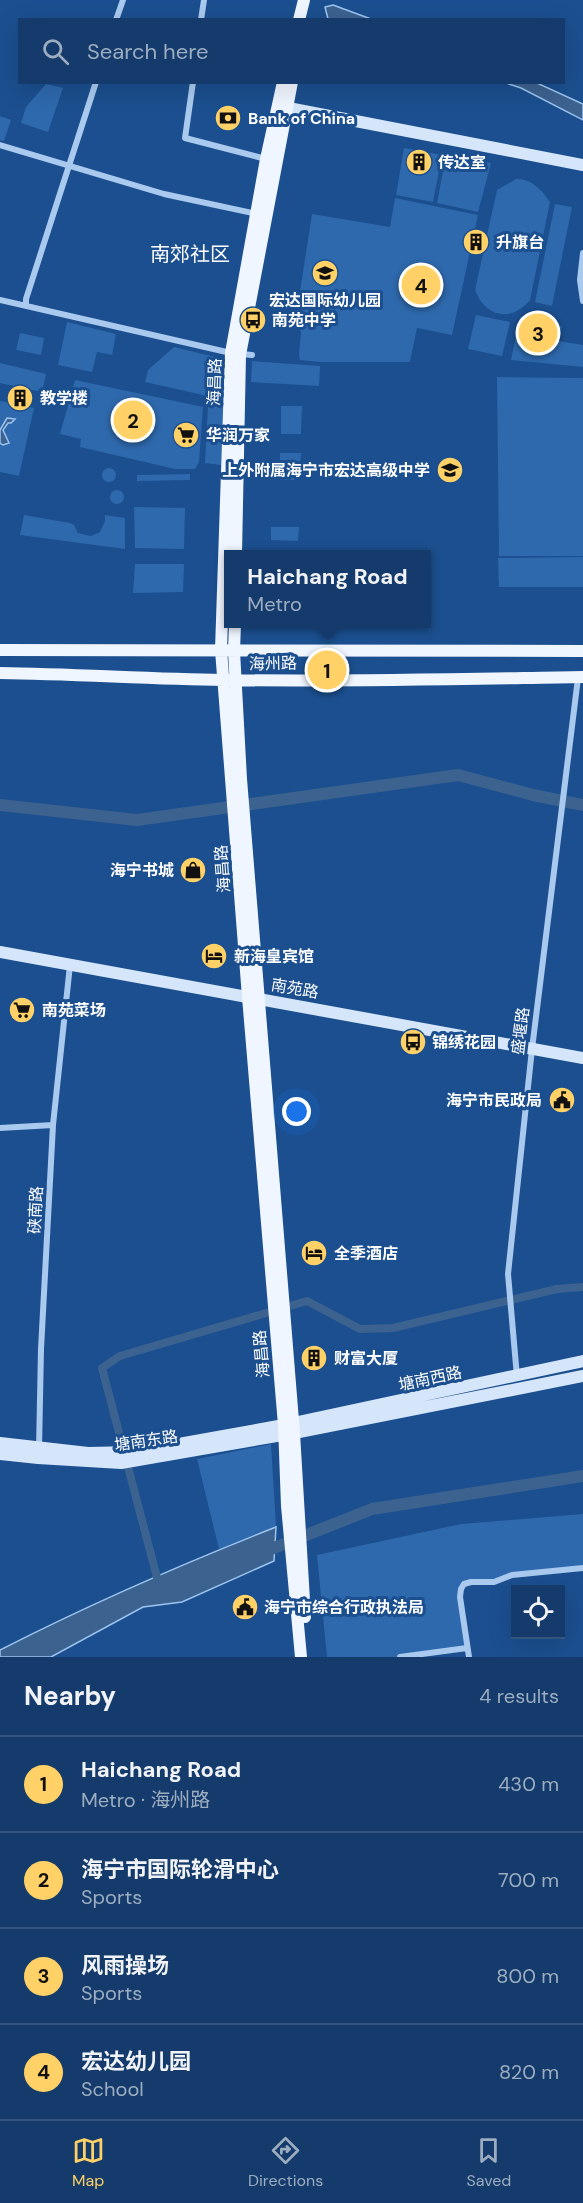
<!DOCTYPE html>
<html lang="en">
<head>
<meta charset="utf-8">
<style>
  :root { --surface:#143b6b; --page:#214673; --text:#f1f3f6; --muted:#9dadc1; --line:#33557e; --accent:#ffd166 }
  body { margin:0; font-family:"DM Sans","Noto Sans SC",sans-serif; background:var(--page); color:var(--text) }
  .controls { position:absolute; right:18px; bottom:18px; display:grid; overflow:hidden; border-radius:0px; box-shadow:0 6px 24px #0002 }
  .controls button { width:54px; height:54px; display:grid; place-items:center; padding:0; border:0; border-bottom:2px solid var(--line); background:var(--surface); color:var(--text); font:30px sans-serif }
  .you { position:absolute; left:297px; top:1112px; width:21px; height:21px; margin:-15px; border:4px solid #fff; border-radius:50%; background:#1a73e8; box-shadow:0 0 0 9px #1a73e833 }
  .badge { display:grid; place-items:center; width:39px; height:39px; border-radius:50%; background:var(--accent); color:#111; font-size:20px; font-weight:700 }
  .pin { position:absolute; translate:-50% -50%; border:3px solid #fff; box-shadow:0 2px 6px #0006 }
  .popup { position:absolute; left:224px; top:550px; width:207px; height:78px; box-sizing:border-box; display:grid; place-content:center; border-radius:0px; background:var(--surface); filter:drop-shadow(0 2px 4px #0005); font-size:20px; white-space:nowrap; color:var(--muted) }
  .popup b { font-size:22px; color:var(--text) }
  .popup::after { content:''; position:absolute; left:50%; top:100%; margin-left:-12px; border:12px solid transparent; border-top-color:var(--surface) }
  .list { margin:0; padding:0; list-style:none }
  h2 { display:flex; justify-content:space-between; align-items:center; height:78px; margin:0; padding:0 24px; font-size:26px }
  h2 small { font-size:20px; font-weight:400; color:var(--muted) }
  .list li { display:grid; grid-template-columns:39px 1fr auto; gap:18px; align-items:center; box-sizing:border-box; height:96px; padding:0 24px; border-top:2px solid var(--line) }
  .list b { display:block; font-size:22px; white-space:nowrap }
  .list p { margin:0; font-size:20px; white-space:nowrap; color:var(--muted) }
  .list em { font-size:20px; font-style:normal; color:var(--muted) }
  .icon { flex:none; width:33px; height:33px; fill:none; stroke:currentColor; stroke-width:2; stroke-linecap:round; stroke-linejoin:round }
  .map { position:relative; flex:none; width:583px; height:1657px; overflow:hidden }
  .search { position:absolute; background:var(--surface); box-shadow:0 6px 24px #0002; left:18px; right:18px; top:18px; height:66px; display:flex; align-items:center; gap:15px; box-sizing:border-box; padding:0 21px; border-radius:0px; color:var(--muted); font-size:22px }
  .sheet { height:462px; background:var(--surface) }
  nav { display:flex; justify-content:space-around; align-items:center; box-sizing:border-box; height:84px; border-top:2px solid var(--line); background:var(--surface); font-size:16px; color:var(--muted) }
  nav a { display:grid; justify-items:center; gap:3px }
  nav .on { color:var(--accent) }
  .map>svg:first-child { display:block }
  .green { fill:#2e69ad }
  .water { fill:#3c6290; stroke:#9cc4f0; stroke-width:1.5 }
  .lines { fill:none; stroke-linecap:round; stroke-linejoin:round }
  .canal { stroke:#3c6290; stroke-width:8 }
  .river { stroke:#3c6290; stroke-width:12 }
  .street { stroke:#a9c9ee; stroke-width:6 }
  .secondary { stroke:#d6e6fa; stroke-width:12 }
  .primary { stroke:#f0f6ff; stroke-width:12 }
  .labels { text-anchor:middle; stroke-width:6; stroke-linejoin:round; paint-order:stroke }
  .poi-label { font-size:16px; font-weight:bold; fill:#fff; stroke:#1b4f8f; text-anchor:start }
  .street-label { font-size:16px; fill:#fff; stroke:#1b4f8f }
  .quarter-label { font-size:20px; fill:#fff; stroke:#1b4f8f }
</style>
</head>
<body>
<div class="map">
<svg width="583" height="1657" viewBox="0 0 583 1657">
  <rect width="100%" height="100%" fill="#1b4f8f"/>
  <!-- green -->
  <path class="green" d="M46,84l17,4 -15,44 -27,-9 5,-16z
    M0,116l11,4 -7,21 -4,-1z
    M404,148l38,7 -9,47 -37,-7z
    M446,155l45,8 -13,49 -41,-9z
    M516,179c15,-1 26,11 34,23l-20,98c-19,23 -45,17 -55,-10l22,-100z
    M395,198l83,17 -26,120 -35,-7 -7,34h-90l-20,-2 -1,-6 2,-22 -6,-8 17,-110 78,13z
    M555,204l17,3 -20,99 -17,-4z
    M476,315l34,7 -8,34 -34,-7z
    M520,317l42,9 -3,15 24,4v22l-72,-7z
    M67,322l49,12 -4,21 -15,-3 -5,20 -34,-7z
    M20,333l24,5 -3,17 -25,-5z
    M174,347l45,11 6,42 -80,-18 3,-12z
    M252,361l68,5 -1,20 -68,-4z
    M0,363l46,11 -4,18 -42,-9z
    M497,377l86,1v178h-84z
    M75,380l128,27 -4,55 -4,7h-20l-95,-22 1,-8 -21,-5z
    M0,401l34,7 -15,68 -19,-4z
    M208,406l16,1 -3,58 -16,-2z
    M281,406h21l-1,28h-20z
    M280,453h21l-2,27h-19z
    M102 475a7 7 0 1 1 14 0a7 7 0 1 1-14 0Z
    M190,474v6l-53,1v-6z
    M110 497a7 7 0 1 1 14 0a7 7 0 1 1-14 0Z
    M134,507l51,1 -1,41 -49,-1z
    M24,515l46,8 4,2 4,8 13,3 9,-4 5,-11v-6l20,3v31l-105,-14z
    M271,527h28l-1,14 -27,-1z
    M583,557v30h-84l-1,-29z
    M135,564h49l-1,28 -50,1z
    M271,1444l5,83 -57,22 -22,-90z
    M583,1514v54l-70,7 -19,7h-23l-10,7 6,59 -67,9h-73l-10,-102 144,-31z"/>
  <!-- water -->
  <path class="water" d="M333,5l38,14h-43l-3,-12z
    M506,83h31l46,21v16l-62,-32z
    M7,418l8,1 -4,4h-3l-5,7 6,13 -6,2 -3,-2v-13z
    M276,1527l-2,34 -92,41 -39,5 -92,50h-51v-7c90,-46 182,-86 276,-123z"/>
  <g class="lines">
    <!-- canal -->
    <path class="canal" d="M159,1585l-57,-217 18,-12 187,-55 53,28 33,-1 164,-39 26,-2"/>
    <!-- river -->
    <path class="river" d="M0,805l137,15 321,-45 75,20 50,10
      M261,1553l111,-44 211,-33"/>
    <!-- street -->
    <path class="street" d="M116,20l7,-20
      M201,20l3,-20
      M193,82l-8,56 81,21
      M0,145l164,49 93,20
      M583,253l-3,27 3,21
      M0,300l231,53 21,2
      M26,306v-7l70,-217
      M0,1128l53,-3
      M517,1377l-9,-103 24,-225 46,-371
      M39,1449l2,-100 12,-224 17,-160
      M400,1657l67,-9
      M469,1657l-9,-60 1,-8 3,-5 7,-2h23l18,-7 71,-7"/>
    <!-- secondary -->
    <path class="secondary" d="M278,106l305,59
      M0,952l583,106
      M0,1443l88,10 46,-1 150,-27 299,-64
      M0,1454l38,4 83,5 173,-30 289,-57"/>
    <!-- primary -->
    <path class="primary" d="M299,20l5,-20
      M283,82l-17,77 -35,194 -10,297 27,347 36,428 3,81 14,151
      M236,554l4,-199 52,-273
      M235,624l-1,27 7,128 53,654 11,184
      M0,650l583,1
      M0,673c75,1 149,6 223,7 120,2 240,-1 360,-3"/>
  </g>
  <!-- icons -->
  <defs>
    <symbol id="bank-disc" viewBox="-11 -11 22 22"><circle r="9.5" fill="#ffd166" stroke="#1b4f8f"/><path d="M-6-4H6V4H-6ZM0-2.3a2.3 2.3 0 1 0 0 4.6a2.3 2.3 0 1 0 0-4.6Z" fill="#111"/></symbol>
    <symbol id="building-disc" viewBox="-11 -11 22 22"><circle r="9.5" fill="#ffd166" stroke="#1b4f8f"/><path d="M-4-6H4V6H1V3H-1V6H-4ZM-2.5-4.3h1.7v1.8h-1.7ZM.8-4.3h1.7v1.8H.8ZM-2.5-1h1.7V.8h-1.7ZM.8-1h1.7V.8H.8Z" fill="#111"/></symbol>
    <symbol id="school-disc" viewBox="-11 -11 22 22"><circle r="9.5" fill="#ffd166" stroke="#1b4f8f"/><path d="M0-5L7-2L0 1L-7-2ZM-4 1L0 2.5L4 1V4Q0 6-4 4Z" fill="#111"/></symbol>
    <symbol id="bus-disc" viewBox="-11 -11 22 22"><circle r="9.5" fill="#ffd166" stroke="#1b4f8f"/><path d="M-5-6H5V4H4V6H2V4H-2V6H-4V4H-5ZM-3.5-4V0h7V-4ZM-3.5 1.2v1.5H-2V1.2ZM2 1.2v1.5H3.5V1.2Z" fill="#111"/></symbol>
    <symbol id="supermarket-disc" viewBox="-11 -11 22 22"><circle r="9.5" fill="#ffd166" stroke="#1b4f8f"/><path d="M-6-5.5h2.5l.6 2H6L4.5 2H-2.5L-4.4-4H-6ZM-1.5 3.2a1.3 1.3 0 1 0 .1 0ZM3 3.2a1.3 1.3 0 1 0 .1 0Z" fill="#111"/></symbol>
    <symbol id="shop-disc" viewBox="-11 -11 22 22"><circle r="9.5" fill="#ffd166" stroke="#1b4f8f"/><path d="M-5-2.5h2.3a2.7 3.5 0 0 1 5.4 0H5L5.5 6h-11ZM-1.5-2.5h3a1.5 2.3 0 0 0-3 0Z" fill="#111"/></symbol>
    <symbol id="hotel-disc" viewBox="-11 -11 22 22"><circle r="9.5" fill="#ffd166" stroke="#1b4f8f"/><path d="M-6-4.5h1.5V1H6V5H4.5V3h-9V5H-6ZM-4 0a1.8 1.8 0 1 1 3.6 0ZM.5 0V-2.5h3Q6-2.5 6 0Z" fill="#111"/></symbol>
    <symbol id="civic-disc" viewBox="-11 -11 22 22"><circle r="9.5" fill="#ffd166" stroke="#1b4f8f"/><path d="M-.6-6.5H3V-4.5H.6V-3L4-1V1h2V6H-6V1h2V-1L-.6-3ZM-1.2 2.5V6h2.4V2.5Z" fill="#111"/></symbol>
  </defs>
  <g fill-rule="evenodd">
    <use href="#bank-disc" x="213" y="103" width="30" height="30"/>
    <use href="#building-disc" x="404" y="147" width="30" height="30"/>
    <use href="#building-disc" x="461" y="227" width="30" height="30"/>
    <use href="#school-disc" x="310" y="258" width="30" height="30"/>
    <use href="#bus-disc" x="238" y="305" width="30" height="30"/>
    <use href="#building-disc" x="5" y="383" width="30" height="30"/>
    <use href="#supermarket-disc" x="171" y="420" width="30" height="30"/>
    <use href="#school-disc" x="435" y="455" width="30" height="30"/>
    <use href="#shop-disc" x="178" y="855" width="30" height="30"/>
    <use href="#hotel-disc" x="199" y="941" width="30" height="30"/>
    <use href="#supermarket-disc" x="7" y="995" width="30" height="30"/>
    <use href="#bus-disc" x="398" y="1027" width="30" height="30"/>
    <use href="#civic-disc" x="547" y="1085" width="30" height="30"/>
    <use href="#hotel-disc" x="299" y="1238" width="30" height="30"/>
    <use href="#building-disc" x="299" y="1343" width="30" height="30"/>
    <use href="#civic-disc" x="230" y="1592" width="30" height="30"/>
  </g>
  <g class="labels">
    <!-- poi labels -->
    <g class="poi-label">
      <text x="248" y="124">Bank of China</text>
      <text x="438" y="168">传达室</text>
      <text x="496" y="248">升旗台</text>
      <text x="325" y="306" text-anchor="middle">宏达国际幼儿园</text>
      <text x="272" y="326">南苑中学</text>
      <text x="40" y="404">教学楼</text>
      <text x="206" y="441">华润万家</text>
      <text x="430" y="476" text-anchor="end">上外附属海宁市宏达高级中学</text>
      <text x="174" y="876" text-anchor="end">海宁书城</text>
      <text x="234" y="962">新海皇宾馆</text>
      <text x="42" y="1016">南苑菜场</text>
      <text x="432" y="1048">锦绣花园</text>
      <text x="542" y="1106" text-anchor="end">海宁市民政局</text>
      <text x="334" y="1259">全季酒店</text>
      <text x="334" y="1364">财富大厦</text>
      <text x="264" y="1613">海宁市综合行政执法局</text>
    </g>
    <!-- street labels -->
    <g class="street-label">
      <text transform="translate(214 382) rotate(-88)" y="6">海昌路</text>
      <text transform="translate(273 663) rotate(-1)" y="6">海州路</text>
      <text transform="translate(222 869) rotate(-94)" y="6">海昌路</text>
      <text transform="translate(295 988) rotate(10)" y="6">南苑路</text>
      <text transform="translate(520 1031) rotate(-83)" y="6">盛堰路</text>
      <text transform="translate(35 1210) rotate(-87)" y="6">硖南路</text>
      <text transform="translate(261 1354) rotate(-95)" y="6">海昌路</text>
      <text transform="translate(430 1378) rotate(-12)" y="6">塘南西路</text>
      <text transform="translate(146 1440) rotate(-8)" y="6">塘南东路</text>
    </g>
    <!-- quarter labels -->
    <g class="quarter-label">
      <text x="190" y="261">南郊社区</text>
    </g>
  </g>
</svg>
<div class="controls">
<button><svg class="icon" aria-label="locate" viewBox="0 0 24 24"><circle cx="12" cy="12" r="6"/><path d="M12 2v4M12 18v4M2 12h4M18 12h4"/></svg></button>
</div>
<div class="you"></div>
<div class="pin badge" style="left:327px;top:670px">1</div>
<div class="popup"><b>Haichang Road</b>Metro</div>
<div class="pin badge" style="left:133px;top:420px">2</div>
<div class="pin badge" style="left:538px;top:333px">3</div>
<div class="pin badge" style="left:421px;top:285px">4</div>
<div class="search"><svg class="icon" aria-label="search" viewBox="0 0 24 24"><circle cx="10" cy="10" r="6"/><path d="M15 15l6 6"/></svg>Search here</div>
</div>
<section class="sheet">
<h2>Nearby<small>4 results</small></h2>
<ul class="list">
<li><span class="badge">1</span><div><b>Haichang Road</b><p>Metro · 海州路</p></div><em>430 m</em></li>
<li><span class="badge">2</span><div><b>海宁市国际轮滑中心</b><p>Sports</p></div><em>700 m</em></li>
<li><span class="badge">3</span><div><b>风雨操场</b><p>Sports</p></div><em>800 m</em></li>
<li><span class="badge">4</span><div><b>宏达幼儿园</b><p>School</p></div><em>820 m</em></li>
</ul>
</section>
<nav>
<a class="on"><svg class="icon" aria-label="map" viewBox="0 0 24 24"><path d="M3 6l6-2 6 2 6-2v14l-6 2-6-2-6 2zM9 4v14M15 6v14"/></svg>Map</a>
<a><svg class="icon" aria-label="directions" viewBox="0 0 24 24"><path d="M12 3l9 9-9 9-9-9zM9 14v-3h6M13 9l2 2-2 2"/></svg>Directions</a>
<a><svg class="icon" aria-label="saved" viewBox="0 0 24 24"><path d="M7 4h10v16l-5-4-5 4z"/></svg>Saved</a>
</nav>
</body>
</html>
